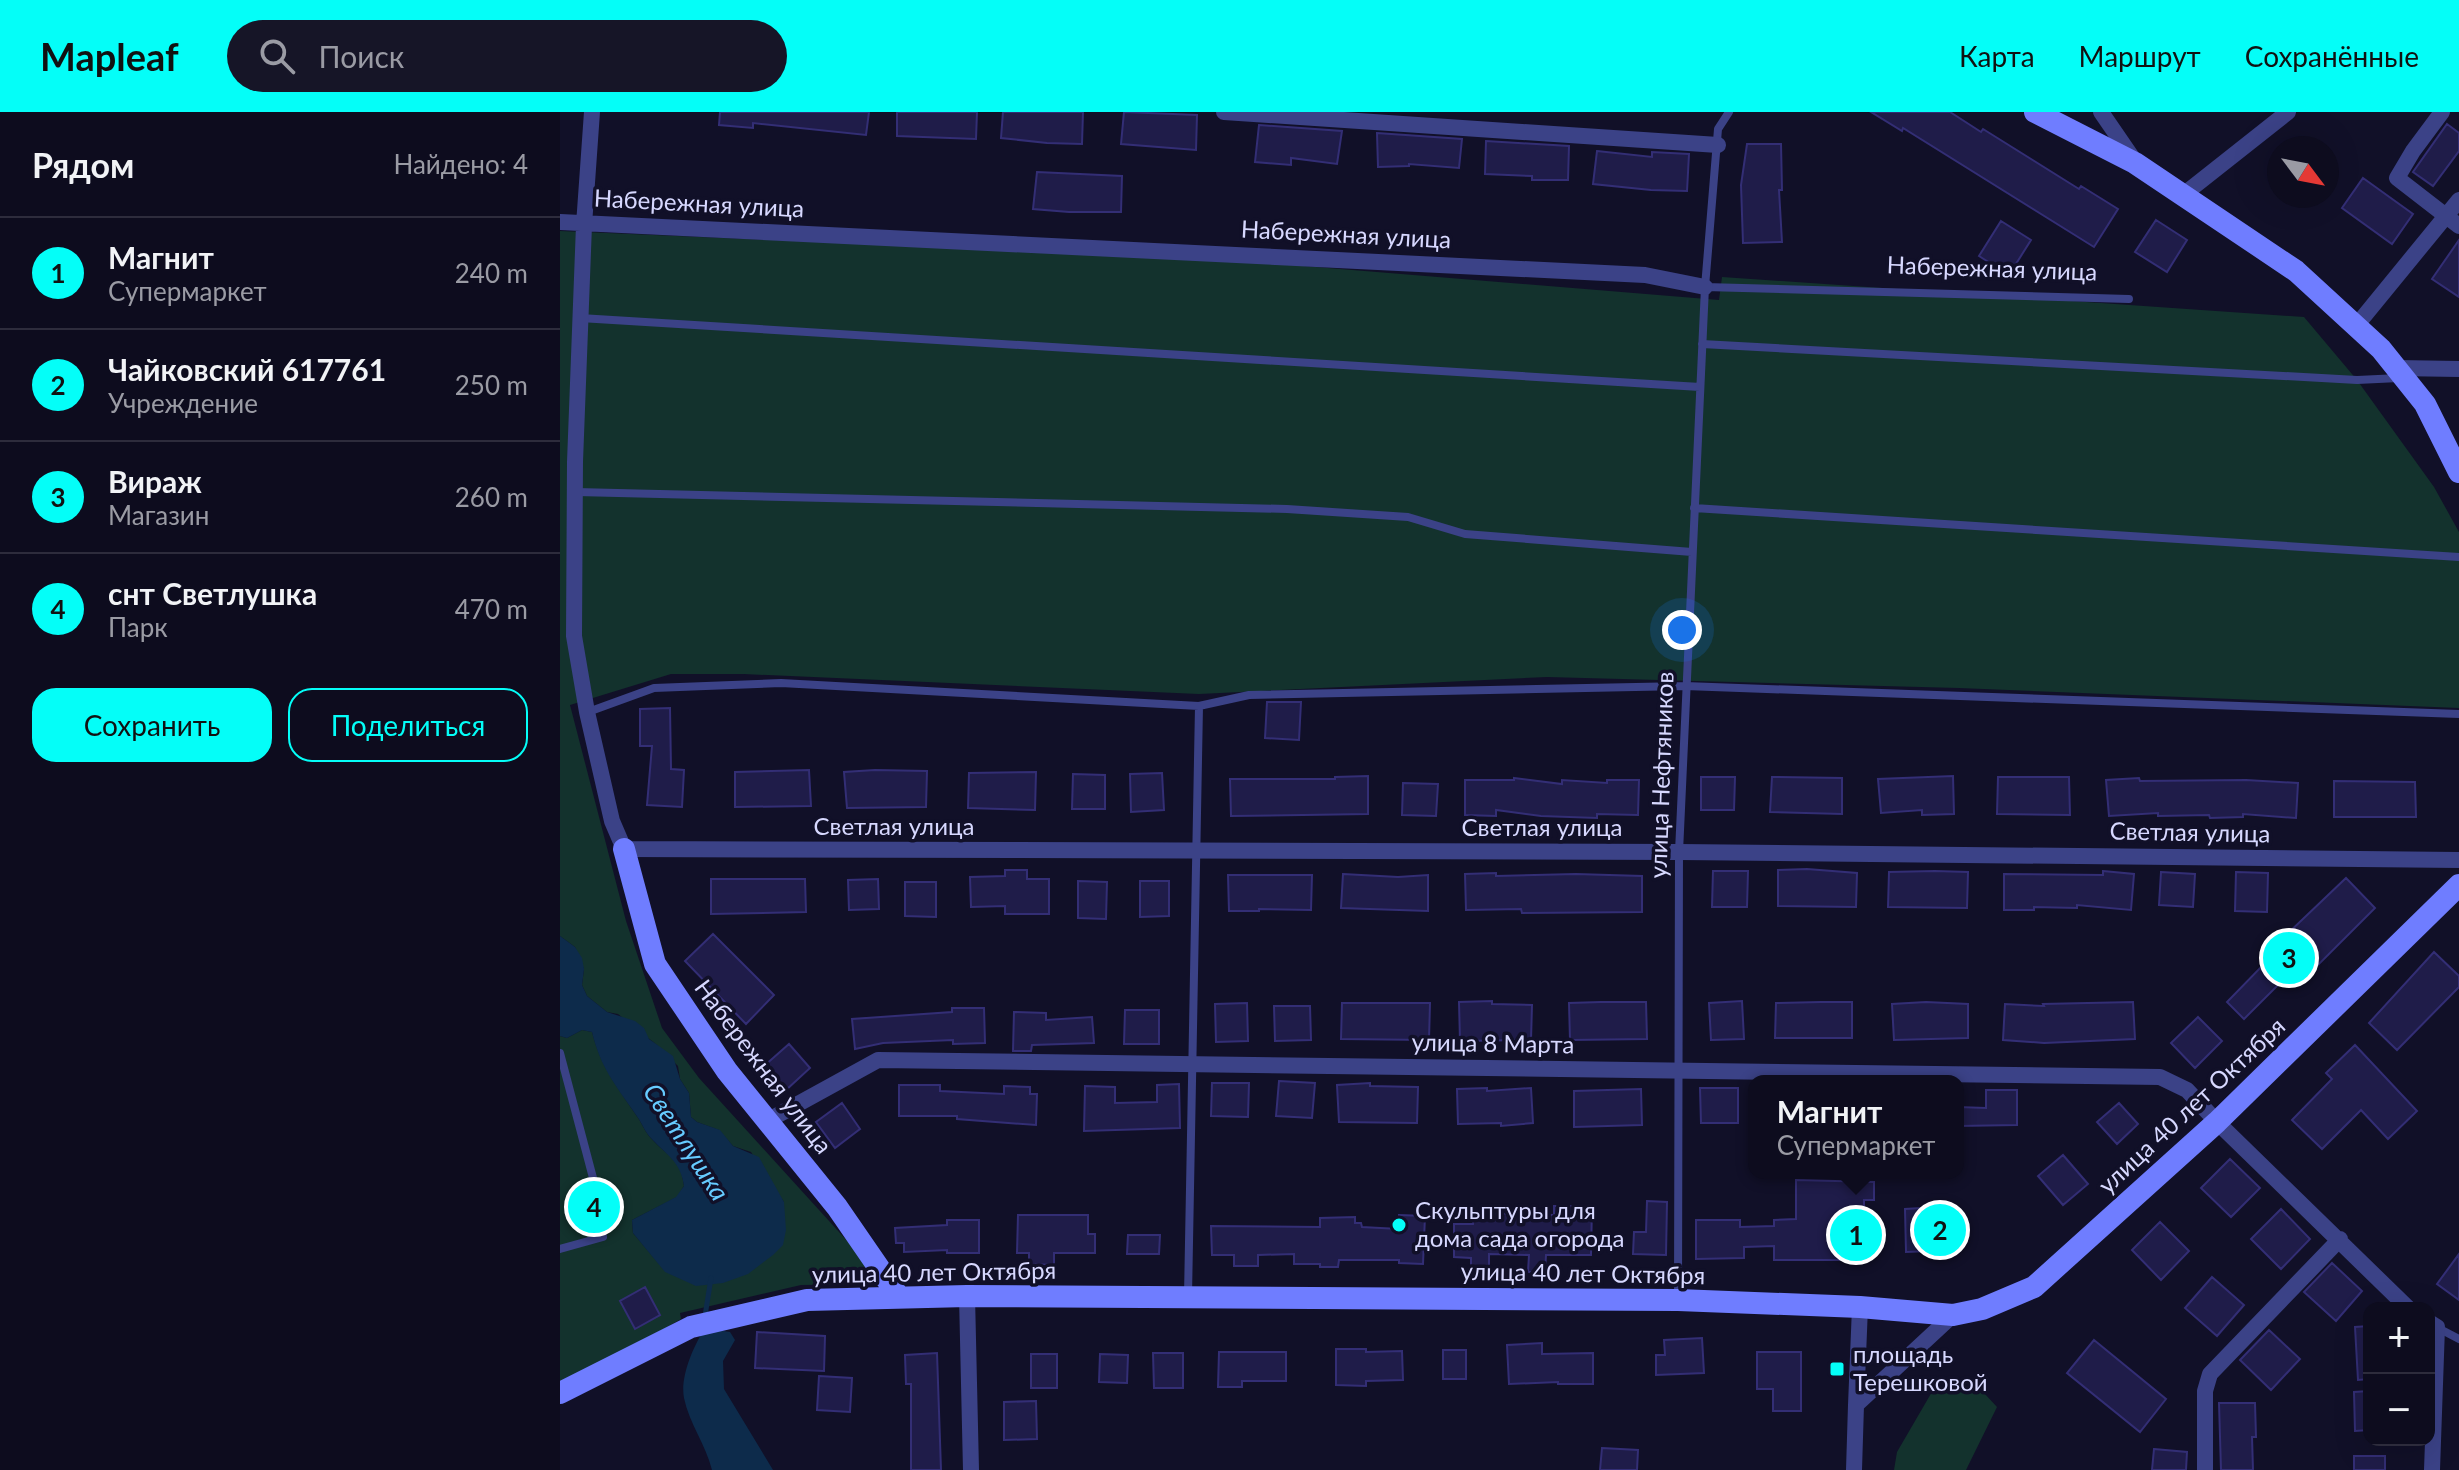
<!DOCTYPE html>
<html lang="ru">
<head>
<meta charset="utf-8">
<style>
  :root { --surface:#0d0c1e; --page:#161527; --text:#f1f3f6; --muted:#9a9ba4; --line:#2d2c3c; --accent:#04fef8 }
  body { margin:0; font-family:Lato,sans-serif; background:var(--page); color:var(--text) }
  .controls { position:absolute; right:24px; bottom:24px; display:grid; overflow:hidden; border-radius:16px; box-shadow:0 8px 32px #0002 }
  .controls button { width:72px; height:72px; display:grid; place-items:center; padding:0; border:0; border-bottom:2px solid var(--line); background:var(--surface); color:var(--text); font:40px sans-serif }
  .compass { position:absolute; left:1707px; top:24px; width:72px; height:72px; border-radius:50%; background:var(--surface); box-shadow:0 8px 32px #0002; rotate:122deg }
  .you { position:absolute; left:1122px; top:518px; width:28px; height:28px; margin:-20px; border:6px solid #fff; border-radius:50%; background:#1a73e8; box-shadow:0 0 0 12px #1a73e833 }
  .badge { display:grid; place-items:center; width:52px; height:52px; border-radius:50%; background:var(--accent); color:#111; font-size:26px; font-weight:700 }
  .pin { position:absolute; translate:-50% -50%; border:4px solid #fff; box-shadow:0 2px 8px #0006 }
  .popup { position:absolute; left:1188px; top:963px; width:216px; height:104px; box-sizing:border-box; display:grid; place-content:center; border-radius:16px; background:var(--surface); filter:drop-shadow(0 2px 6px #0005); font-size:26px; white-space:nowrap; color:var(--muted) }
  .popup b { font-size:30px; color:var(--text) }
  .popup::after { content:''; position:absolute; left:50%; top:100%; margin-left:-16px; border:16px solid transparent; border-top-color:var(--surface) }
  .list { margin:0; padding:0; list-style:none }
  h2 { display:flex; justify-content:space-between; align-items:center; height:104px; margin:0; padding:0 32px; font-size:34px }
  h2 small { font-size:26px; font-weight:400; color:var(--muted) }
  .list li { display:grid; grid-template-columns:52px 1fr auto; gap:24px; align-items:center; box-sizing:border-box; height:112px; padding:0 32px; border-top:2px solid var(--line) }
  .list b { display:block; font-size:30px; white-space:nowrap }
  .list p { margin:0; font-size:26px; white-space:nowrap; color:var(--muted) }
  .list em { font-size:26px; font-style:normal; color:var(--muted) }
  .actions { display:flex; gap:16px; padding:24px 32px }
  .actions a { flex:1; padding:18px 0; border:2px solid var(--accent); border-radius:24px; text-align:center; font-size:28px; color:var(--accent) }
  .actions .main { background:var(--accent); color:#111 }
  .icon { flex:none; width:44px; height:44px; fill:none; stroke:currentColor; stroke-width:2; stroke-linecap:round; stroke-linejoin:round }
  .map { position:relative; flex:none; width:1899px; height:1358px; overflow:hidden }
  header { display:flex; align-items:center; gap:48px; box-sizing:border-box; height:112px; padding:0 40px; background:var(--accent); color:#111 }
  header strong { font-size:38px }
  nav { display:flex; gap:44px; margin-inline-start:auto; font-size:28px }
  .search { width:560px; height:72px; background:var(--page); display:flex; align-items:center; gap:20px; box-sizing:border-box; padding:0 28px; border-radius:44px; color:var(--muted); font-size:30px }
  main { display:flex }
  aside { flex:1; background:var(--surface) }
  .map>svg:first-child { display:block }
  .green { fill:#13322d }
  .water { fill:#0d2b4b }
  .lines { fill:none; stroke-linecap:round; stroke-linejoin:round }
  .stream { stroke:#0d2b4b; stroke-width:5 }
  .building { fill:#1f1c49; stroke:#332e75; stroke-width:2 }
  .lane { stroke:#3b4287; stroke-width:8 }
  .street { stroke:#3b4287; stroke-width:16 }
  .secondary { stroke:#6f7dff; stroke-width:22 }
  .poi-dot { fill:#04fef8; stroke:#111028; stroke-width:3 }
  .labels { text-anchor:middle; stroke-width:7; stroke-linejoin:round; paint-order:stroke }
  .street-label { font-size:24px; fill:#d7d8ff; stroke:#111028 }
  .poi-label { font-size:24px; fill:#d7d8ff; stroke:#111028; text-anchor:start }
  .water-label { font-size:26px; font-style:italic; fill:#66cbff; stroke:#111028 }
</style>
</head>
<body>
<header>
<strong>Mapleaf</strong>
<div class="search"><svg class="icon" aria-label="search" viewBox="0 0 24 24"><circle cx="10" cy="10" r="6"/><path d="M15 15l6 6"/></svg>Поиск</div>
<nav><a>Карта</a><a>Маршрут</a><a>Сохранённые</a></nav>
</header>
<main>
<aside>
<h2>Рядом<small>Найдено: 4</small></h2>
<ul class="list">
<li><span class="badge">1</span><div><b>Магнит</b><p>Супермаркет</p></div><em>240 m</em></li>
<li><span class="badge">2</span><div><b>Чайковский 617761</b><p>Учреждение</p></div><em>250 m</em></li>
<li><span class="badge">3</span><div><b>Вираж</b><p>Магазин</p></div><em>260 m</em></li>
<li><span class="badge">4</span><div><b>снт Светлушка</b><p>Парк</p></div><em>470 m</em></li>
</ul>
<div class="actions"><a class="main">Сохранить</a><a>Поделиться</a></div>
</aside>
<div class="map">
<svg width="1899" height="1358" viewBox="0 0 1899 1358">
  <rect width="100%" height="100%" fill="#111028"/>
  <!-- green -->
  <path class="green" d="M0,119l657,28 502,41 3,-23 582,40 53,63 77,107 25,45v176l-500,-20 -412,-11 -348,17 -455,-20h-73l-101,31 56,216 36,107 37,50 150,165 29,41 -77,1 -121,28 1,6 -121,71v-354l7,2 15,-8 10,2c9,35 24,53 44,83 5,6 8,15 13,21 17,20 32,22 35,50l-7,11 -45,23 1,13 32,38 119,-69 -33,-50 -18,-6 -14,-16 -22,-8 -6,-5 -2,-24 -9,-14 -2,-13 -21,-21 -39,-31 -11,-2 -20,-16 -5,-11 2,-16 -9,-22 -15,-11z
    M1376,1273l48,8 13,14 -31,63h-72l3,-18z"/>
  <!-- water -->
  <path class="water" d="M0,824l15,11 7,11 2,11 -2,16 5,11 20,16 28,9 9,7 5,11 24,17 7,23 9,14 2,24 6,5 23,8 13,16 26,11 25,45 2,28 -3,15 -10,10 -25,19 -25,9 -27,3 -31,-14 -32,-39 -1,-13 44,-23 8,-11c-3,-25 -19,-32 -35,-50 -5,-6 -8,-15 -13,-21 -21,-31 -35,-46 -44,-83l-10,-2 -15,8 -7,-2z
    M151,1217l19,3 5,8 -12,21 1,28 49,81h-61c-6,-25 -23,-47 -28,-72 -4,-21 9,-50 19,-67z"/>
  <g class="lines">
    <!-- stream -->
    <path class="stream" d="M145,1204l6,-38"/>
  </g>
  <!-- building -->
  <path class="building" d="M160,0h149l-3,23 -113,-12v5l-34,-3z
    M337,0h80l-1,27 -79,-3z
    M443,0h80l-1,32 -35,-1 -46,-5z
    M564,0l73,3 -1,35 -75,-6z
    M1311,0h79l31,20 2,-3 96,60 2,-3 37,23 -24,38 -191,-119 -1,3z
    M1887,12l12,9v18l-26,35 -20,-14z
    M699,13l83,6 -5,33 -46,-6v7l-36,-3z
    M817,21l85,6 -3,29 -50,-4v2l-31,1z
    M926,29l83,5 -1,34h-36v-4l-47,-2z
    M1187,32h34l1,46h-3l3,52 -39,1 -2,-58z
    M1037,39l55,6v-5l37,2 -2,37 -36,-1 -58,-6z
    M477,60l85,4 -1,36h-52l-36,-3z
    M1803,66l50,36 -21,30 -50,-36z
    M1596,108l31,20 -20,32 -32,-20z
    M1441,109l30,19 -22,35 -30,-19z
    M1899,128v57l-27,-18z
    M707,590h34l-2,38 -34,-2z
    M110,596l1,61 13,1 -2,37 -35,-2 5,-59h-12v-37z
    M249,658l2,36 -76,1v-35z
    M315,658l52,1 -1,36 -79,1 -3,-36z
    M476,660l-1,38 -67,-2 1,-35z
    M602,661l2,37 -33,2 -1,-38z
    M513,662l32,1v34h-33z
    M808,664v38l-137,2 -1,-37h105v-2z
    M1393,664l1,38 -32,1v-5l-41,3 -3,-34z
    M1141,665h34l-1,33h-33z
    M1212,665l70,1v36l-72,-2z
    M1438,665h71l1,38 -73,-1z
    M954,666l48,6v-4l45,3v-3h32l-1,35 -41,-1v4l-56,-2 -45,-6v6l-31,-1v-35h49z
    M1579,666l1,3 106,-1 52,3 -2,35 -53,-4v3l-33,1 -1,-3 -51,1v-3l-49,3 -3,-36z
    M1774,669l81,1 1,35h-82z
    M843,671l35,1 -2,32 -34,-1z
    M1247,757l50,4 -1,34 -78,-1v-36z
    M445,758h22v9h22v35h-44v-8l-34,1 -1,-30 35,-1z
    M1153,759h35l-1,36h-35z
    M1375,759l33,1 -1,36 -79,-1 1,-35z
    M1543,759l31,3 -3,36 -54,-5v3l-43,-1v3h-30v-36l99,1z
    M1601,760l34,2 -2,33 -34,-2z
    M1676,760l32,1 -1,39 -32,-1z
    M936,761v3l80,-2 66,2v36l-120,1 -1,-4 -55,1 -1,-36z
    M783,762l55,3 30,-2v36l-87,-3z
    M668,763h84l-1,35 -52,-1v2h-30z
    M1786,766l29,30 -60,60 -7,-6 -16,18 -5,-4 -43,43 -17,-17 42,-43 -3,-2 15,-17z
    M151,767h94l1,33 -95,2z
    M318,767l1,30 -30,1 -1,-30z
    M518,769l29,1 -1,37 -28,-1z
    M580,769h29v35l-29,1z
    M345,770h31v35l-31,-1z
    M153,822l61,61 -28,29 -61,-63z
    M1874,840l25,24v11l-62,63 -28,-27z
    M932,889v3l40,1 -1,35 -71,1 -1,-39z
    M1182,889l2,38 -33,1 -2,-37z
    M1041,890h45l1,37 -77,1 -1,-37z
    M1261,890h31v36h-77l1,-35z
    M1366,890l42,2v34l-74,2 -2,-36z
    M1573,890l2,37 -91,4 -41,-3 2,-36 39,2 -1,-2z
    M687,891l1,38 -32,1 -1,-38z
    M782,891h88l-1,37 -88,-1z
    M714,894h36l1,34 -36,1z
    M392,896h32l1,35 -32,1v-4l-70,3 -28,6 -3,-30 100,-7z
    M565,898h34v34h-35z
    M454,900l32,1v7l46,-3 2,26 -62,2 -1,6h-18z
    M1638,905l24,24 -27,27 -24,-25z
    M229,932l21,24 -24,22 -22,-24z
    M1795,933l62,66 -29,28 -27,-29 -39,39 -30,-29 40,-41 -6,-6z
    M719,969l36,2 -3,35 -36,-2z
    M652,971h37l-1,34 -37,-1z
    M810,971v3l48,1 -1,36 -78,-1 -2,-37z
    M619,972l1,44 -96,3 1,-45 30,1v16l42,-1v-17z
    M339,973h41v6l64,3v-8l26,1v7h7l-1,31 -79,-6v-3h-58z
    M927,976v3l44,-3 2,35 -32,3v-3l-43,1 -1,-35z
    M1140,976h38v35h-37z
    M1081,977l1,36 -68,2v-36z
    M1426,978h31v35l-59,1v-19l28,1z
    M282,991l18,26 -25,19 -19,-26z
    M1559,991l19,21 -21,20 -20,-22z
    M1503,1043l25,29 -25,21 -25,-29z
    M1670,1047l30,29 -29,29 -30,-29z
    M1236,1068l78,2v18h-10v60h-90v-14l-30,1v11l-48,1v-39h44v7l34,-1v-6l22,-1z
    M1087,1089l20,1 -1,53 -33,-1 1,-22h12z
    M994,1094h38l-1,49h-45l-1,17h-17l1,-17 -40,-1v14l-18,-1v-9l-17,-1v-33h19l1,-11 80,2z
    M1396,1094l2,44 -52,2 -1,-43z
    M1721,1097l29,30 -29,30 -30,-30z
    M458,1103h70v19h7v19h-41v12l-25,-1v-11h-12z
    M839,1103l26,1 -2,48 -24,-1v-3h-60l-1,7h-18v-3h-26v-10l-36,1v11h-24v-11h-22l-1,-29 109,1v-9l35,-1v6h6l1,4 37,2z
    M387,1108h32v33h-32v-3l-43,2v-9h-8l-1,-15 52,-3z
    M1600,1110l29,29 -28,29 -29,-30z
    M568,1123h32l-1,19h-32z
    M1899,1142v46l-22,-16z
    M1772,1151l30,28 -26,30 -32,-29z
    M1652,1165l32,28 -27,31 -32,-28z
    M85,1175l15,28 -25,14 -15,-28z
    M1809,1214v53l-11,1 -3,-53z
    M1709,1218l31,29 -29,31 -31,-30z
    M197,1220l68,4 -1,35 -69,-3z
    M1142,1226l2,35 -48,2v-20h9l-1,-15z
    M1534,1228l72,59 -26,33 -73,-59z
    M982,1231v11l51,-1v31h-35v-2l-49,2 -2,-39z
    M776,1237h30v3l36,-1 1,29 -37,1v5l-30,-1z
    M883,1238h23v29h-23z
    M659,1240h67v29h-44v6h-24z
    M1197,1240h44v59h-28v-22h-16z
    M377,1241l4,117h-30v-86h-5l-1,-29z
    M593,1241h30v35h-29z
    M471,1242h26v34h-26z
    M540,1242l28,1 -1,28 -28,-1z
    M259,1264l33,2 -2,34 -33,-2z
    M1809,1279v39l-14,1 -1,-39z
    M476,1289l1,38 -33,1v-38z
    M1659,1291h36l1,34h-4l1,33h-32z
    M1042,1336l36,2 -1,20h-37z
    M1594,1337l33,3 -1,18h-34z
    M1794,1344h31v14h-31z"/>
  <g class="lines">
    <!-- lane -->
    <path class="lane" d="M1145,175l424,12
      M20,206l1120,69
      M1142,232l655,36 42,-2
      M16,380l711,17 121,8 57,17 227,18
      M1134,396l765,49
      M28,600l66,-24 127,-5 418,23 50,-11 436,-9 774,28
      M0,941l37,140 6,44 -43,12
      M628,1184l11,-590
      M1118,1187l1,-447 26,-565 13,-158 11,-17
      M1878,1216l21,11"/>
    <!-- street -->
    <path class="street" d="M32,0l-8,113 -9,237 -1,174 13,76 25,109 12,28 1055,3 780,8
      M664,0l494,33
      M1541,0l33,48
      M1882,0l-29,39 -16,27 62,48
      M1623,83l105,-83
      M0,110l1085,53 60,12
      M1796,214l103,-126
      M1836,256l63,1
      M207,1009l111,-61 1282,17 27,13 30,32 191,186
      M407,1184l4,174
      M1869,1210l8,5 -5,143
      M1296,1293l4,-98
      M1294,1358l2,-65 97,-90
      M1645,1358v-79l5,-17 130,-135"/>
    <!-- secondary -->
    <path class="secondary" d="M1475,0l100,51 161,108 85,78 44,55 34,68
      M64,737l31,115 72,107 110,136 62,90
      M0,1281l131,-66 116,-27 160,-4 711,4 182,7 93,8 29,-6 52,-22 183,-165 242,-237"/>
  </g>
  <!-- markers -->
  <g class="poi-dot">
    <circle cx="839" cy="1113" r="8"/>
    <rect x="1269" y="1249" width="16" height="16" rx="4"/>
  </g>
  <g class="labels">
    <!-- street labels -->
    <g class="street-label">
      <text transform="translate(139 92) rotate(3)" y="8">Набережная улица</text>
      <text transform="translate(786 123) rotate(3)" y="8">Набережная улица</text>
      <text transform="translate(1432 157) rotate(2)" y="8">Набережная улица</text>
      <text transform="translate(1102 663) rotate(-88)" y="8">улица Нефтяников</text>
      <text x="334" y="723">Светлая улица</text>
      <text x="982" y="724">Светлая улица</text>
      <text transform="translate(1630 721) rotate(1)" y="8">Светлая улица</text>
      <text transform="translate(933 932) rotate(1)" y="8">улица 8 Марта</text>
      <text transform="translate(203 955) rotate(53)" y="8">Набережная улица</text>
      <text transform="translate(1632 994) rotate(-43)" y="8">улица 40 лет Октября</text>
      <text transform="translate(374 1161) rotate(-1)" y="8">улица 40 лет Октября</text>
      <text transform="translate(1023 1162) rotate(1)" y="8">улица 40 лет Октября</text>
    </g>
    <!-- poi labels -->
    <g class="poi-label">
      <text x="855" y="1107">Скульптуры для<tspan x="855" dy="28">дома сада огорода</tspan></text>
      <text x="1293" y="1251">площадь<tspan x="1293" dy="28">Терешковой</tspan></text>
    </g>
    <!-- water labels -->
    <g class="water-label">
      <text transform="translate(126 1030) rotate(57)" y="9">Светлушка</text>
    </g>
  </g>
</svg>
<div class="controls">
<button>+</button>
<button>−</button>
</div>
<svg class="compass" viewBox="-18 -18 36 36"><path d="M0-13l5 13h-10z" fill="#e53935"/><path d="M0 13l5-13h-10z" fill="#9a9ba4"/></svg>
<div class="you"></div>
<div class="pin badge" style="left:1296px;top:1123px">1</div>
<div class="popup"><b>Магнит</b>Супермаркет</div>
<div class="pin badge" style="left:1380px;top:1118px">2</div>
<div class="pin badge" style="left:1729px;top:846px">3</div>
<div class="pin badge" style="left:34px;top:1095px">4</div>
</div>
</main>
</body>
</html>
